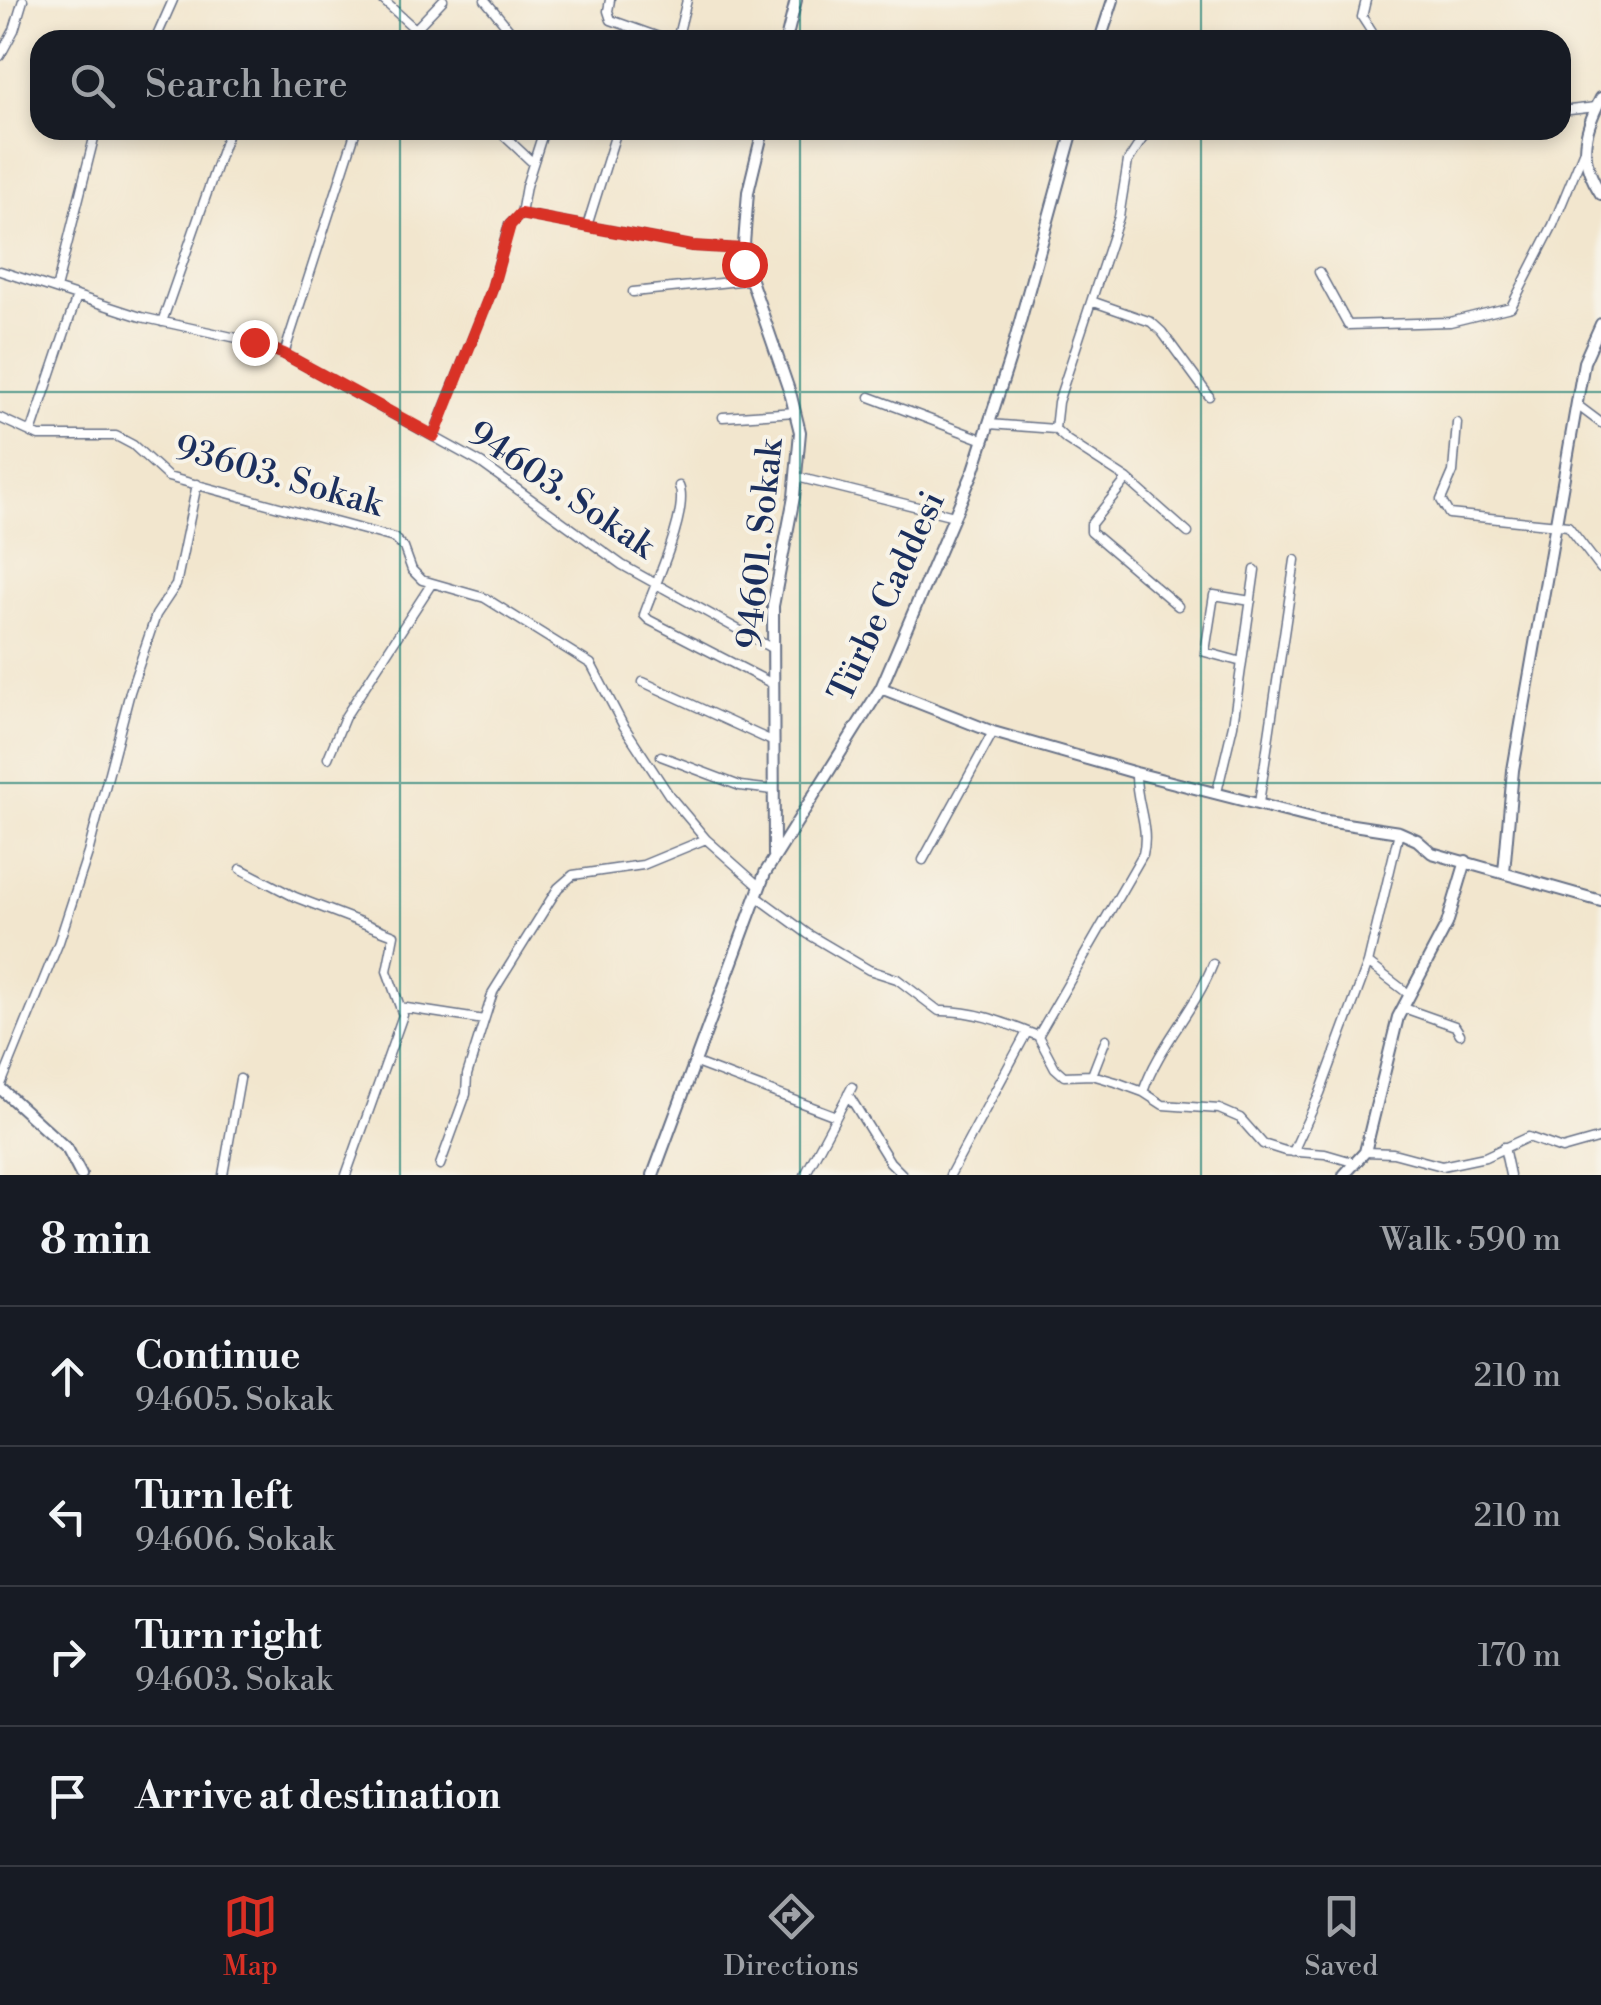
<!DOCTYPE html>
<html lang="en">
<head>
<meta charset="utf-8">
<style>
  :root { --surface:#171b24; --page:#20242c; --text:#f1f3f6; --muted:#9ea1a6; --line:#363941; --accent:#d93025 }
  body { margin:0; font-family:"Libre Bodoni",serif; background:var(--page); color:var(--text) }
  .stop { position:absolute; width:30px; height:30px; margin:-22px; border:8px solid #d93025; border-radius:50%; background:#fff }
  .stop.end { background:#d93025; border-color:#fff; box-shadow:0 2px 10px #0008 }
  .list { margin:0; padding:0; list-style:none }
  h2 { display:flex; justify-content:space-between; align-items:center; height:130px; margin:0; padding:0 40px; font-size:42px }
  h2 small { font-size:32px; font-weight:400; color:var(--muted) }
  .list li { display:grid; grid-template-columns:65px 1fr auto; gap:30px; align-items:center; box-sizing:border-box; height:140px; padding:0 40px; border-top:2px solid var(--line) }
  .list b { display:block; font-size:38px; white-space:nowrap }
  .list p { margin:0; font-size:32px; white-space:nowrap; color:var(--muted) }
  .list em { font-size:32px; font-style:normal; color:var(--muted) }
  .icon { flex:none; width:55px; height:55px; fill:none; stroke:currentColor; stroke-width:2; stroke-linecap:round; stroke-linejoin:round }
  .map { position:relative; flex:none; width:1601px; height:1175px; overflow:hidden }
  .search { position:absolute; background:var(--surface); box-shadow:0 5px 15px #0003; left:30px; right:30px; top:30px; height:110px; display:flex; align-items:center; gap:25px; box-sizing:border-box; padding:0 35px; border-radius:30px; color:var(--muted); font-size:38px }
  .sheet { height:690px; background:var(--surface) }
  nav { display:flex; justify-content:space-around; align-items:center; box-sizing:border-box; height:140px; border-top:2px solid var(--line); background:var(--surface); font-size:28px; color:var(--muted) }
  nav a { display:grid; justify-items:center; gap:5px }
  nav .on { color:var(--accent) }
  .map>svg:first-child { display:block }
  .lines { fill:none; stroke-linecap:round; stroke-linejoin:round }
  .minor-casing { stroke:#666f85; stroke-width:11 }
  .tertiary-casing { stroke:#666f85; stroke-width:14 }
  .minor { stroke:#fff; stroke-width:8 }
  .tertiary { stroke:#fff; stroke-width:10 }
  .route { stroke:#d93025; stroke-width:12 }
  .grid { fill:none; stroke:#0f766e; stroke-width:2.5; stroke-opacity:0.55 }
  .labels { text-anchor:middle; stroke-width:8; stroke-linejoin:round; paint-order:stroke }
  .street-label { font-size:35px; fill:#1b2f5e; stroke:#f7f3e8 }
</style>
</head>
<body>
<div class="map">
<svg width="1601" height="1175" viewBox="0 0 1601 1175">
  <rect width="100%" height="100%" fill="#f7f3e8"/>
  <filter id="ink" filterUnits="userSpaceOnUse"><feTurbulence type="fractalNoise" baseFrequency=".01" numOctaves="2"/><feDisplacementMap in="SourceGraphic" scale="20" xChannelSelector="R" yChannelSelector="G"/><feConvolveMatrix kernelMatrix="1 2 1 2 8 2 1 2 1" color-interpolation-filters="sRGB"/></filter>
  <filter id="wash" filterUnits="userSpaceOnUse"><feTurbulence type="fractalNoise" baseFrequency=".0048" numOctaves="4" result="noise"/><feDisplacementMap in="SourceGraphic" scale="40" xChannelSelector="R" yChannelSelector="G"/><feGaussianBlur stdDeviation="2.25" result="paint"/><feColorMatrix in="noise" values="0 0 0 0 0 0 0 0 0 0 0 0 0 0 0 0 0 1.4 0 .05"/><feComposite in="paint" operator="in"/></filter>
  <g filter="url(#wash)">
    <rect width="100%" height="100%" fill="#f2e6ce"/>
  </g>
  <g filter="url(#ink)">
    <g class="lines">
      <defs>
        <path id="minor" d="M383,0l32,29
          M485,0l33,40
          M610,0l-2,11 3,9 56,20
          M1366,0l-4,17 15,23
          M157,36l16,-36
          M405,40l38,-40
          M677,40l10,-40
          M0,56l14,-26 9,-30
          M1561,111l35,-4
          M498,130l35,33
          M521,214l171,32 50,3
          M587,226l30,-96
          M0,271l141,46 114,25 29,12 197,109 141,102 151,84
          M1319,272l29,53 102,-3 61,-15 42,-82 31,-75
          M56,289l40,-159
          M633,292l116,-12
          M1094,302l57,20 11,10 47,64
          M162,322l67,-192
          M284,354l72,-224
          M870,397l114,43
          M1577,405l24,18
          M723,417l73,-5
          M0,418l39,18h77l17,9 35,32 226,61 10,10 8,22 10,10 63,18 106,66 32,61 46,70 37,44 53,47
          M1457,423l-4,49 -12,28 8,14 119,12 33,43
          M989,424l66,5 12,11 60,39 61,54
          M1055,429l3,-27 61,-185 9,-56 20,-31
          M31,433l46,-137
          M433,436l58,-144 18,-67 12,-11 5,-28 18,-56
          M797,477l157,39
          M1127,479l-36,45v8l87,74
          M679,486c11,25 -26,102 -35,129l5,5 124,64
          M1242,662l-37,-10 9,-57 37,6
          M643,682l131,60
          M661,756l79,30 33,4
          M328,758l17,-41 87,-134
          M1217,792l16,-67 22,-155
          M1259,803l36,-243
          M923,860l70,-128
          M241,869l54,28 99,38 -7,36 16,44 -57,160
          M756,896l52,38 61,36 28,9 42,32c36,-1 66,12 99,25l17,32 9,8 28,-1 24,7 27,10 20,13 56,4 21,9 23,26 22,7 40,3 31,9
          M1368,963l42,32
          M400,1007l84,13
          M1404,1008l51,18 5,8
          M1038,1036l105,-182c7,-28 -8,-52 -7,-81
          M696,1063l140,53
          M1092,1075l14,-36
          M0,1087l59,-145 29,-89 42,-161 26,-77 20,-30 21,-101
          M1143,1092c16,-47 52,-82 70,-128
          M848,1094l42,68 13,13
          M1504,1147l6,28
          M1293,1152l27,-59 48,-130 31,-131
          M1365,1152l28,1 49,13 43,-9 43,-20 34,12 39,-11
          M440,1165l26,-71 1,-19 26,-83 65,-104 15,-13 70,-10 63,-26
          M223,1175l17,-96
          M805,1175l47,-88
          M950,1175l77,-143"/>
        <path id="tertiary" d="M786,40l10,-40
          M1100,40l13,-40
          M1601,98c-19,37 -23,60 0,96
          M763,130l-15,62 -5,65 48,139 9,36 -6,65 -21,109 1,249
          M881,688l112,44 143,41 184,47 79,12 18,8 15,13 169,48
          M1504,872l9,-102 71,-408 17,-38
          M0,1088l68,62 13,25
          M653,1175l112,-302 116,-185 93,-218 36,-112 63,-228
          M1344,1175l21,-23 33,-135 49,-93 19,-63"/>
      </defs>
      <!-- minor casing -->
      <use href="#minor" class="minor-casing"/>
      <!-- tertiary casing -->
      <use href="#tertiary" class="tertiary-casing"/>
      <!-- minor -->
      <use href="#minor" class="minor"/>
      <!-- tertiary -->
      <use href="#tertiary" class="tertiary"/>
    </g>
  </g>
  <g class="lines" filter="url(#ink)">
    <!-- route -->
    <path class="route" d="M254,342l30,12 150,82 57,-144 19,-67 10,-11 172,32 50,3 2,15"/>
  </g>
  <!-- grid -->
  <path class="grid" d="M400,0v40M800,0v40M1201,0v40M400,130v1045M800,130v1045M1201,130v1045M0,392h1601M0,783h1601"/>
  <g class="labels">
    <!-- street labels -->
    <g class="street-label">
      <text transform="translate(279 475) rotate(16)" y="12">93603. Sokak</text>
      <text transform="translate(562 489) rotate(34)" y="12">94603. Sokak</text>
      <text transform="translate(759 544) rotate(-84)" y="12">94601. Sokak</text>
      <text transform="translate(886 596) rotate(-65)" y="12">Türbe Caddesi</text>
    </g>
  </g>
</svg>
<div class="stop" style="left:744px;top:264px"></div>
<div class="stop end" style="left:254px;top:342px"></div>
<div class="search"><svg class="icon" aria-label="search" viewBox="0 0 24 24"><circle cx="10" cy="10" r="6"/><path d="M15 15l6 6"/></svg>Search here</div>
</div>
<section class="sheet">
<h2>8 min<small>Walk · 590 m</small></h2>
<ul class="list">
<li><svg class="icon" aria-label="ahead" viewBox="0 0 24 24"><path d="M12 20V5M6 11l6-6 6 6"/></svg><div><b>Continue</b><p>94605. Sokak</p></div><em>210 m</em></li>
<li><svg class="icon" aria-label="left" viewBox="0 0 24 24"><path d="M17 20v-9H6M10 6l-5 5 5 5"/></svg><div><b>Turn left</b><p>94606. Sokak</p></div><em>210 m</em></li>
<li><svg class="icon" aria-label="right" viewBox="0 0 24 24"><path d="M7 20v-9h11M14 6l5 5-5 5"/></svg><div><b>Turn right</b><p>94603. Sokak</p></div><em>170 m</em></li>
<li><svg class="icon" aria-label="arrive" viewBox="0 0 24 24"><path d="M6 21V4h12l-3 4 3 4H6"/></svg><div><b>Arrive at destination</b></div></li>
</ul>
</section>
<nav>
<a class="on"><svg class="icon" aria-label="map" viewBox="0 0 24 24"><path d="M3 6l6-2 6 2 6-2v14l-6 2-6-2-6 2zM9 4v14M15 6v14"/></svg>Map</a>
<a><svg class="icon" aria-label="directions" viewBox="0 0 24 24"><path d="M12 3l9 9-9 9-9-9zM9 14v-3h6M13 9l2 2-2 2"/></svg>Directions</a>
<a><svg class="icon" aria-label="saved" viewBox="0 0 24 24"><path d="M7 4h10v16l-5-4-5 4z"/></svg>Saved</a>
</nav>
</body>
</html>
